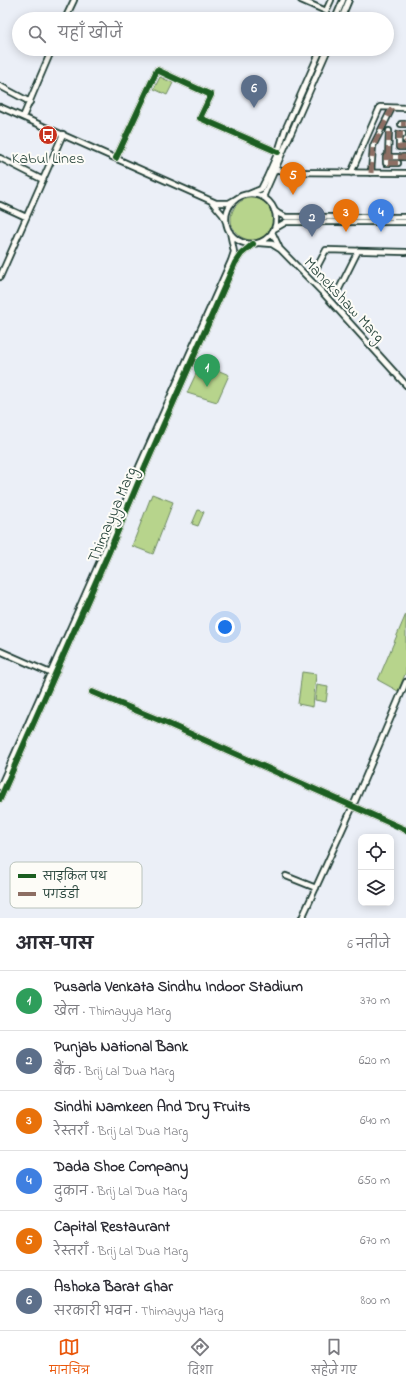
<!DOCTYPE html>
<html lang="hi">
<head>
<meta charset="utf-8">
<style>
  :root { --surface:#fff; --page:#f7f7f7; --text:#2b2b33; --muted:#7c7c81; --line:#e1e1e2; --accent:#ea580c }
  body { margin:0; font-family:"Indie Flower","Playpen Sans Deva",sans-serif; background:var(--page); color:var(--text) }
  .controls { position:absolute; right:12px; bottom:12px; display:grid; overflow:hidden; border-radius:8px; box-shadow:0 2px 10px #0003 }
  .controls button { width:36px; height:36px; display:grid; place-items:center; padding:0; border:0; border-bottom:1px solid var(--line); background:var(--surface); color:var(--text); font:20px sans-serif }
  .you { position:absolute; left:225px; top:627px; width:14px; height:14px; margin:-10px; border:3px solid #fff; border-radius:50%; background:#1a73e8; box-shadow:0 0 0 6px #1a73e833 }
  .badge { display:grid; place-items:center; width:26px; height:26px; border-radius:50%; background:var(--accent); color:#fff; font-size:13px; font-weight:700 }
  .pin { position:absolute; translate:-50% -33px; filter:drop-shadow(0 1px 2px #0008) }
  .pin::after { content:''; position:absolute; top:21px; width:14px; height:12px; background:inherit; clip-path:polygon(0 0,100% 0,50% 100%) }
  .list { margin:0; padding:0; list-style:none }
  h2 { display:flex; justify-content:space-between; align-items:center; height:52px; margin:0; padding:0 16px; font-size:17px }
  h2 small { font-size:13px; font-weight:400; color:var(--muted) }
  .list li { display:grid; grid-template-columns:26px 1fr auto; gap:12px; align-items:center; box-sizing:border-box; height:60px; padding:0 16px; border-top:1px solid var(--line) }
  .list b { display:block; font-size:15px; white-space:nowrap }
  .list p { margin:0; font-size:13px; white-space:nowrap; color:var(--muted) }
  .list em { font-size:13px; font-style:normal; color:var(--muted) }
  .icon { flex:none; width:22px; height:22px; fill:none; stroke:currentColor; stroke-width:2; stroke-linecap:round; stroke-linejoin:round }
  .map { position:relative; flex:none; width:406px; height:918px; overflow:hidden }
  .search { position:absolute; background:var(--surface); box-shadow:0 2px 10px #0003; left:12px; right:12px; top:12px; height:44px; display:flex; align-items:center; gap:10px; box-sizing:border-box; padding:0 14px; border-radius:22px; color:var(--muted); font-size:15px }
  .sheet { height:412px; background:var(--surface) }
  nav { display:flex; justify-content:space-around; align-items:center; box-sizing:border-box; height:56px; border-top:1px solid var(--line); background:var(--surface); font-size:11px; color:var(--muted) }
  nav a { display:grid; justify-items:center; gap:2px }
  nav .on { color:var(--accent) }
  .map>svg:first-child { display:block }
  .green { fill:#b7d48c; stroke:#6b8860 }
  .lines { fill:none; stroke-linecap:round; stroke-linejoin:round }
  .minor-casing { stroke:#1f3d34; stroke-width:8 }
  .minor { stroke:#fdfcf7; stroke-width:4.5 }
  .quiet { stroke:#8d6e63; stroke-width:5; stroke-dasharray:10 5; stroke-linecap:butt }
  .cycleway-casing { stroke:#fdfcf7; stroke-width:8 }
  .cycleway { stroke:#1b5e20; stroke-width:6 }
  .labels { text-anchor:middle; stroke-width:4; stroke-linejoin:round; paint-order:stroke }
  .poi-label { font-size:16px; fill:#1f3d34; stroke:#fdfcf7 }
  .street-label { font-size:16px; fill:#1f3d34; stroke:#fdfcf7 }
  .key { fill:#fdfcf7; stroke:#bac3bc; stroke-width:1 }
  .key-label { font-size:11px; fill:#1f3d34 }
</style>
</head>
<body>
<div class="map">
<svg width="406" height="918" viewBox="0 0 406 918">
  <rect width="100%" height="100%" fill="#ebeff7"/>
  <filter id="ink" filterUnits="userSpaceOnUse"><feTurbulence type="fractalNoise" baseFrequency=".025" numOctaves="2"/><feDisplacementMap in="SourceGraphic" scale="8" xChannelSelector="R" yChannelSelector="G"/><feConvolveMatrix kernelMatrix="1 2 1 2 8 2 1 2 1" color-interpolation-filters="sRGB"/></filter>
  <g filter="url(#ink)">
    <!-- green -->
    <path class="green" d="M160,77l13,6 -6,12 -13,-6z
      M231 219a21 21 0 1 1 42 0a21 21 0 1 1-42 0Z
      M201,363l28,12 -12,27 -30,-9z
      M152,494l21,8 -20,52 -21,-8z
      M198,510l6,2 -6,14 -6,-2z
      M406,614v58l-8,19 -20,-11z
      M302,672l14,2 -3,33 -15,-3z
      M317,685l11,2 -2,15 -11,-2z"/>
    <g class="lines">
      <defs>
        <path id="minor" d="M301,0l25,11 5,-11
          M65,19l9,-19
          M335,19l8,-19
          M341,19l8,-19
          M0,86l30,16
          M0,107l216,96h13l7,-4
          M23,117l29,-68
          M401,124h5
          M403,134h-4v13h7
          M405,140l1,1
          M388,157l1,-26
          M403,157h3
          M0,158l43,22
          M116,158l41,-88 54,25 -11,23 78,34
          M398,163h-12v-6h12
          M276,169l8,3 122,1
          M351,173l29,-66 26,1
          M371,173l2,-27 19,-38
          M249,194l12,-5 6,-12 11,-25 7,-22 36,-81
          M226 219a25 25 0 1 1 50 0a25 25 0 1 1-50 0Z
          M263,197l65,-148
          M212,202l11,13 3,7
          M0,205l26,12
          M274,210l5,4 7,3h120
          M274,229l12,-7h120
          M272,232l7,15
          M259,243l13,1 8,5 43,44 83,92
          M316,269l10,-19 80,2
          M0,277l63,-143
          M337,293l21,-42
          M0,651l50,22
          M92,692l72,30 242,108
          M0,787l119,-269 20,-51 92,-206 3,-9 -4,-20
          M0,799l109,-247 35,-83 91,-206 6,-9 12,-10
          M286,876l30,12
          M302,918l51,-112 53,-124"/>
      </defs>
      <!-- minor casing -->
      <use href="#minor" class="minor-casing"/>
      <!-- minor -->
      <use href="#minor" class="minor"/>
      <!-- quiet -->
      <path class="quiet" d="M401,124h5
        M403,134h-4v13h7
        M405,140l1,1
        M388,157l1,-26
        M398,163h-12v-6h20
        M371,173l2,-27 19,-38"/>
      <defs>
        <path id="cycleway" d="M116,158l41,-88 54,25 -11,23 78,34
          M92,692l72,30 242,108
          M0,799l109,-247 35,-83 91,-206 6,-9 12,-10"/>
      </defs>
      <!-- cycleway casing -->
      <use href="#cycleway" class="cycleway-casing"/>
      <!-- cycleway -->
      <use href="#cycleway" class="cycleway"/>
    </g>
  </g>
  <!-- icons -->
  <defs>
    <symbol id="bus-disc" viewBox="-11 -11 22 22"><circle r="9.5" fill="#c8321e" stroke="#fdfcf7"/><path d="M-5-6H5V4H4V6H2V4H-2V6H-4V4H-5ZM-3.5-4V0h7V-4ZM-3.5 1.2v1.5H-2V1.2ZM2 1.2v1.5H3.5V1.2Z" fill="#fff"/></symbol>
  </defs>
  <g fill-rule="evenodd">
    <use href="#bus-disc" x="37" y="124" width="22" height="22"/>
  </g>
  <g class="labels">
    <!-- poi labels -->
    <g class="poi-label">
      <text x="48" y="163">Kabul Lines</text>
    </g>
    <!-- street labels -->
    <g class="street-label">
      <text transform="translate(345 299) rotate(47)" y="6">Manekshaw Marg</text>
      <text transform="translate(111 514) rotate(-67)" y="6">Thimayya Marg</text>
    </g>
  </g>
  <!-- legend -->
  <rect x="10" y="862" width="132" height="46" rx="6" class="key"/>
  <rect x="18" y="874" width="18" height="4" fill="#1b5e20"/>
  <rect x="18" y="892" width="18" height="4" fill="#8d6e63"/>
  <g class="key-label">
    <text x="43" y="880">साइकिल पथ</text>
    <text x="43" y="898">पगडंडी</text>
  </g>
</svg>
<div class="controls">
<button><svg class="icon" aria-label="locate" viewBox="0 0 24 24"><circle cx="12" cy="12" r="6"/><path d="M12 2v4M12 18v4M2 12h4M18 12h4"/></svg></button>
<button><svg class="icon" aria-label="layers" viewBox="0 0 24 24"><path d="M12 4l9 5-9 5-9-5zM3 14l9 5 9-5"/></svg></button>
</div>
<div class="you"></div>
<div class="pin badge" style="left:207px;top:387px;background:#2e9e5b">1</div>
<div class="pin badge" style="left:312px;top:237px;background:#5c6f8a">2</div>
<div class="pin badge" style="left:346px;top:232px;background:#e8710a">3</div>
<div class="pin badge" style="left:381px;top:232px;background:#3f7fe0">4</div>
<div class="pin badge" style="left:293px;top:195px;background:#e8710a">5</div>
<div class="pin badge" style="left:254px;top:108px;background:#5c6f8a">6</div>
<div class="search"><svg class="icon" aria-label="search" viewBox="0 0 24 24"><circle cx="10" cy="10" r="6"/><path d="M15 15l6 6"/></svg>यहाँ खोजें</div>
</div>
<section class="sheet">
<h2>आस-पास<small>6 नतीजे</small></h2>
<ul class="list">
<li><span class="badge" style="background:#2e9e5b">1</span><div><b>Pusarla Venkata Sindhu Indoor Stadium</b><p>खेल · Thimayya Marg</p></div><em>370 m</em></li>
<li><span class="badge" style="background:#5c6f8a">2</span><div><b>Punjab National Bank</b><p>बैंक · Brij Lal Dua Marg</p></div><em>620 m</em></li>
<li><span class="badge" style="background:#e8710a">3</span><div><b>Sindhi Namkeen And Dry Fruits</b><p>रेस्तराँ · Brij Lal Dua Marg</p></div><em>640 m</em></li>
<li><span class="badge" style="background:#3f7fe0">4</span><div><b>Dada Shoe Company</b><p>दुकान · Brij Lal Dua Marg</p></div><em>650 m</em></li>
<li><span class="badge" style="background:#e8710a">5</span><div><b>Capital Restaurant</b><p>रेस्तराँ · Brij Lal Dua Marg</p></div><em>670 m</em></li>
<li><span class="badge" style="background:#5c6f8a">6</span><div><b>Ashoka Barat Ghar</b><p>सरकारी भवन · Thimayya Marg</p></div><em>800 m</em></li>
</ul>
</section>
<nav>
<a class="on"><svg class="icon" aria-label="map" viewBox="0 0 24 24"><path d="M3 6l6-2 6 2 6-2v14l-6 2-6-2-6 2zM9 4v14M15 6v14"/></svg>मानचित्र</a>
<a><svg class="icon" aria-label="directions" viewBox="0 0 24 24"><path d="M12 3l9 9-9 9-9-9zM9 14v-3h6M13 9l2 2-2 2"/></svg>दिशा</a>
<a><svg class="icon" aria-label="saved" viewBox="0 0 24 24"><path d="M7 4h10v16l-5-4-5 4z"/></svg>सहेजे गए</a>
</nav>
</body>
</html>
